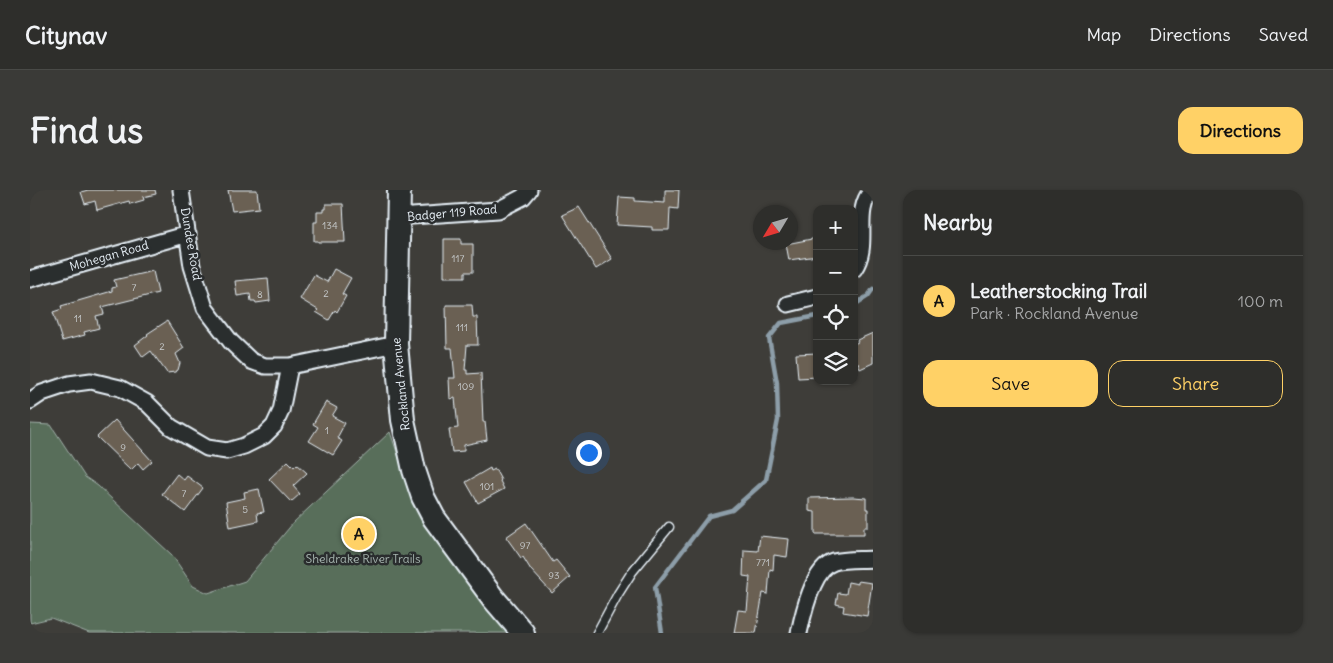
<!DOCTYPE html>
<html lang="en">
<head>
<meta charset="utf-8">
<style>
  :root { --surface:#2e2e2b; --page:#3a3a37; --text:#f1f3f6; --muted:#a7a8a9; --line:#494a47; --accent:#ffd166 }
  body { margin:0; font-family:Delius,sans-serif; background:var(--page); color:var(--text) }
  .controls { position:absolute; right:15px; top:15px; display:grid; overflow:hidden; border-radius:10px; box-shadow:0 1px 4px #0004 }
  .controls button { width:45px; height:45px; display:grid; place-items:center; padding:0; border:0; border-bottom:1px solid var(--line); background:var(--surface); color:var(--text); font:25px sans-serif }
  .compass { position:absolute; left:723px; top:15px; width:45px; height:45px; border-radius:50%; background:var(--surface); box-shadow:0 1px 4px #0004; rotate:232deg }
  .you { position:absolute; left:558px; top:262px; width:18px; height:18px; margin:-12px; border:4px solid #fff; border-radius:50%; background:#1a73e8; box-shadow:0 0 0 8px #1a73e833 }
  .badge { display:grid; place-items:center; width:32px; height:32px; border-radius:50%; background:var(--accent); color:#111; font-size:16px; font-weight:700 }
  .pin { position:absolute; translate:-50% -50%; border:2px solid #fff; box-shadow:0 1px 5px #0006 }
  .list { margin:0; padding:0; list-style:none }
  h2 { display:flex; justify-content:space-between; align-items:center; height:65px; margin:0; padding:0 20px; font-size:21px }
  h2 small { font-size:16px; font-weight:400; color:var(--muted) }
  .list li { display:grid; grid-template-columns:32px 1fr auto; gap:15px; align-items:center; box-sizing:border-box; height:90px; padding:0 20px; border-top:1px solid var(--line) }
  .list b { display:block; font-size:19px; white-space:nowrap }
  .list p { margin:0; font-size:16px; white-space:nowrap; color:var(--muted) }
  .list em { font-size:16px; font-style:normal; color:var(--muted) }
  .actions { display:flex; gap:10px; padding:15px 20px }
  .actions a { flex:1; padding:11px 0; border:1px solid var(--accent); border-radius:15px; text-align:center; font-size:18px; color:var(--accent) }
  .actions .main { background:var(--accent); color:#111 }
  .icon { flex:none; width:28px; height:28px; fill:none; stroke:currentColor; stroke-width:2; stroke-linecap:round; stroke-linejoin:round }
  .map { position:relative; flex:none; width:843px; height:443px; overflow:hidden; border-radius:15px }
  header { display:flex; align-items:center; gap:30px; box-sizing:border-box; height:70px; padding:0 25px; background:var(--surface); border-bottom:1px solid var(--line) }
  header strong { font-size:24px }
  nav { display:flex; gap:28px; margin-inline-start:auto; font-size:18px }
  .intro { display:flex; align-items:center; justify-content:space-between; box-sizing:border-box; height:120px; padding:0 30px }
  h1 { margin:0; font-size:35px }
  .button { padding:12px 22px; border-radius:15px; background:var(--accent); color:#111; font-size:18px; font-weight:700 }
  main { display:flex; gap:30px; padding:0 30px }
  aside { flex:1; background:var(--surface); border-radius:15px; box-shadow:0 1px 4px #0004 }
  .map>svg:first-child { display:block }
  .green { fill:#596e5a; stroke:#a0b0a9 }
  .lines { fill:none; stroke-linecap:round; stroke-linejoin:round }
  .stream { stroke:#8d9ea9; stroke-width:4.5 }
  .building { fill:#6b6153; stroke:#e8f1f8 }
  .lane-casing { stroke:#e8f1f8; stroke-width:11 }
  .street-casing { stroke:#e8f1f8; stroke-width:19 }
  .secondary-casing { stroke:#e8f1f8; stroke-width:26 }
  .lane { stroke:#2a2d2e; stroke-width:8 }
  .street { stroke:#2a2d2e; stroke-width:15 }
  .secondary { stroke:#2a2d2e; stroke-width:22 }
  .labels { text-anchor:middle; stroke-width:5; stroke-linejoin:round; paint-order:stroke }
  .number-label { font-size:10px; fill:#c9cdcf }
  .street-label { font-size:12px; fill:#e8f1f8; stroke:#2a2d2e }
  .park-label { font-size:12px; fill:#a8b6b1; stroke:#2a2d2e }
</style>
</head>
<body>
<header>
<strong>Citynav</strong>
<nav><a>Map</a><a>Directions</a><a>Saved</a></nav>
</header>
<div class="intro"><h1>Find us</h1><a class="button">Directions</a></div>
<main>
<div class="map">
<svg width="843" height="443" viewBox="0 0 843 443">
  <rect width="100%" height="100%" fill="#3e3d39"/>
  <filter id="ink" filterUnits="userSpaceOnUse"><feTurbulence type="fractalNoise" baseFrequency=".02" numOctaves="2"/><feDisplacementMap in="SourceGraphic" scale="10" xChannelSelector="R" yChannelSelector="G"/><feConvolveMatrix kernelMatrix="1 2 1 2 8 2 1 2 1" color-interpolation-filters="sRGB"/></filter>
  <g filter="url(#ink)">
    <!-- green -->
    <path class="green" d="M0,234l21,1 34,52 13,9 74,69 21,31 15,7 37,-12 49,-59 96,-90 20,58 102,143h-423l-38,-15 -21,5z"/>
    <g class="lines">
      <!-- stream -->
      <path class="stream" d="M824,115l14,-9 5,-7
        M632,443l-7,-46 54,-71 23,-6 34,-30 12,-60 -1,-37 -8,-45 12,-15 36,-7"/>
    </g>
    <!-- building -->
    <path class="building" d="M58,0h67l1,4 -13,3 1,3 -14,4 -1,-3 -32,9 -2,-9 -10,3 -4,-12z
      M198,0h29l2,18 -27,3z
      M635,0h14l-1,19 -8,-1 -1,22h-17v-3l-35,-2 2,-28 16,1v3l30,2z
      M296,14h17l2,38h-27v-1h-4v-19h3v-10h6v-3h3z
      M549,17l33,52 -16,10 -34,-54z
      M787,48v18l-28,4 -3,-16z
      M414,49h17v5h12v28h-8v5h-21z
      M304,79l17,9 -9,16 4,2 -9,16 -2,-2 -6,10 -13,-8 2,-2 -18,-11 14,-24 13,7z
      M123,81l5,22 -56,14 2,7 -8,2 3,12 -15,4 1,3 -23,6 -9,-29 9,-3 -1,-3 51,-15v-3l4,-1 -2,-7z
      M238,88l2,23 -14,2 -1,-2h-4l-1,-7 -13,2 -2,-15z
      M416,115h26l1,12h4l1,28h-11l-2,25h2v4l14,-1 2,49h2l2,18 -23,5v6l-12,1 -3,-23 9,-1 -3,-30 -5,1 -1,-21h6l-3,-30h-5z
      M137,131l17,27 -8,6 4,9 -2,7 -3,2 -8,1 -16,-22 -8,6 -8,-12 13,-10 -1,-1z
      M843,143v30l-13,6 -2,-6 -4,2v-21l4,-2 -1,-2z
      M787,163v24l-19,1 -2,-24z
      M296,212l11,6 -5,8 13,7 -8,15 5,3 -9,14 -24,-14 9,-14 -5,-3z
      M85,230l37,41 -9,8 -5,-6 -7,7 -34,-33z
      M258,271l6,6 3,-3 10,9 -14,13 7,8 -9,8 -22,-23z
      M460,278l1,3 4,-2 6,11 -1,1 4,8 -26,14 -12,-21z
      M147,284l7,6 3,-4 16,12 -18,24 -23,-18z
      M229,299l5,23 -7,1 1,8 -28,6 -4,-25 19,-4 -1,-6z
      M823,307l13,1v11h2v18h-4v7h-49v-22l-6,-1v-13z
      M496,333l27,39 3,-2 14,17 -18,16 -21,-23 -8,-13 -2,1 -15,-21z
      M730,346l29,3 -2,18 -13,-2 -1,15 -3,-1 -2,25 -5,-1 -7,40h-22l4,-23 9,1 3,-34 -7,-1 1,-26 14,1z
      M828,391l14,2 -5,33 -24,-4 1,-6 -8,-2 2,-11 8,1 2,-12 10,2z"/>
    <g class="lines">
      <defs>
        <path id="lane" d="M567,443l21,-39 14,-22 37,-45"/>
        <path id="street" d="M151,0l11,76 13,42 26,34 20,19 14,5h25l106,-22
          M368,27l100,-7 25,-13 6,-7
          M824,79c17,-25 -2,-56 18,-79
          M0,89l158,-45
          M758,114l29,-7
          M0,211l12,-8 27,-9 22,-3 29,7 27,15 24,24 36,21 20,3 17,-5 20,-10 10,-10 7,-15 9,-45
          M769,443c4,-19 14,-65 35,-71 11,-3 27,-2 39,-3"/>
        <path id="secondary" d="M369,0l-3,154 7,76 11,50 9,27 11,21 59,80 30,35"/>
      </defs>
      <!-- lane casing -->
      <use href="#lane" class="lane-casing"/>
      <!-- street casing -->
      <use href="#street" class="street-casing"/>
      <!-- secondary casing -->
      <use href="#secondary" class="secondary-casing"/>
      <!-- lane -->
      <use href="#lane" class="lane"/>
      <!-- street -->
      <use href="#street" class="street"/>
      <!-- secondary -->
      <use href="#secondary" class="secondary"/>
    </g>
  </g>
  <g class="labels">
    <!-- number labels -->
    <g class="number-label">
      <text x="300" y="39">134</text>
      <text x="428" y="72">117</text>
      <text x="104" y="101">7</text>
      <text x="296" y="107">2</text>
      <text x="230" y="108">8</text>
      <text x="48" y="132">11</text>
      <text x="432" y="141">111</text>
      <text x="132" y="160">2</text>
      <text x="436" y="200">109</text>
      <text x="297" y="244">1</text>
      <text x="93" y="261">9</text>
      <text x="457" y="300">101</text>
      <text x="154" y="307">7</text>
      <text x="215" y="323">5</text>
      <text x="495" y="359">97</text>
      <text x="733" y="376">771</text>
      <text x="524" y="389">93</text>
    </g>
    <!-- street labels -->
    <g class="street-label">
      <text transform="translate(422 23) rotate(-5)" y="4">Badger 119 Road</text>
      <text transform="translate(161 54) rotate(80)" y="4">Dundee Road</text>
      <text transform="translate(79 66) rotate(-16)" y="4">Mohegan Road</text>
      <text transform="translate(371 194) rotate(-96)" y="4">Rockland Avenue</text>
    </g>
    <!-- park labels -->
    <g class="park-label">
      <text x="333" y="373">Sheldrake River Trails</text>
    </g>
  </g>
</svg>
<div class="controls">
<button>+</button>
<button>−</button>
<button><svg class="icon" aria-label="locate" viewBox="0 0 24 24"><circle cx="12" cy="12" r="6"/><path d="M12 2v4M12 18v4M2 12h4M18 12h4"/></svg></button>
<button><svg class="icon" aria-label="layers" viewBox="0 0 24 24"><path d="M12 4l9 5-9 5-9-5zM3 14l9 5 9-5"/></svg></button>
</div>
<svg class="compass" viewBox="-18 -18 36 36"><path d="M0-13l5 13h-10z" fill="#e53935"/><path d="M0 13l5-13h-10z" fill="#a7a8a9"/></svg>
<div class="you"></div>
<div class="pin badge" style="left:329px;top:344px">A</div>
</div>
<aside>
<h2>Nearby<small></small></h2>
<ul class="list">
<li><span class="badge">A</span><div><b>Leatherstocking Trail</b><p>Park · Rockland Avenue</p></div><em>100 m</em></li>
</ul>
<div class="actions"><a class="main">Save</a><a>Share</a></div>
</aside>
</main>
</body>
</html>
